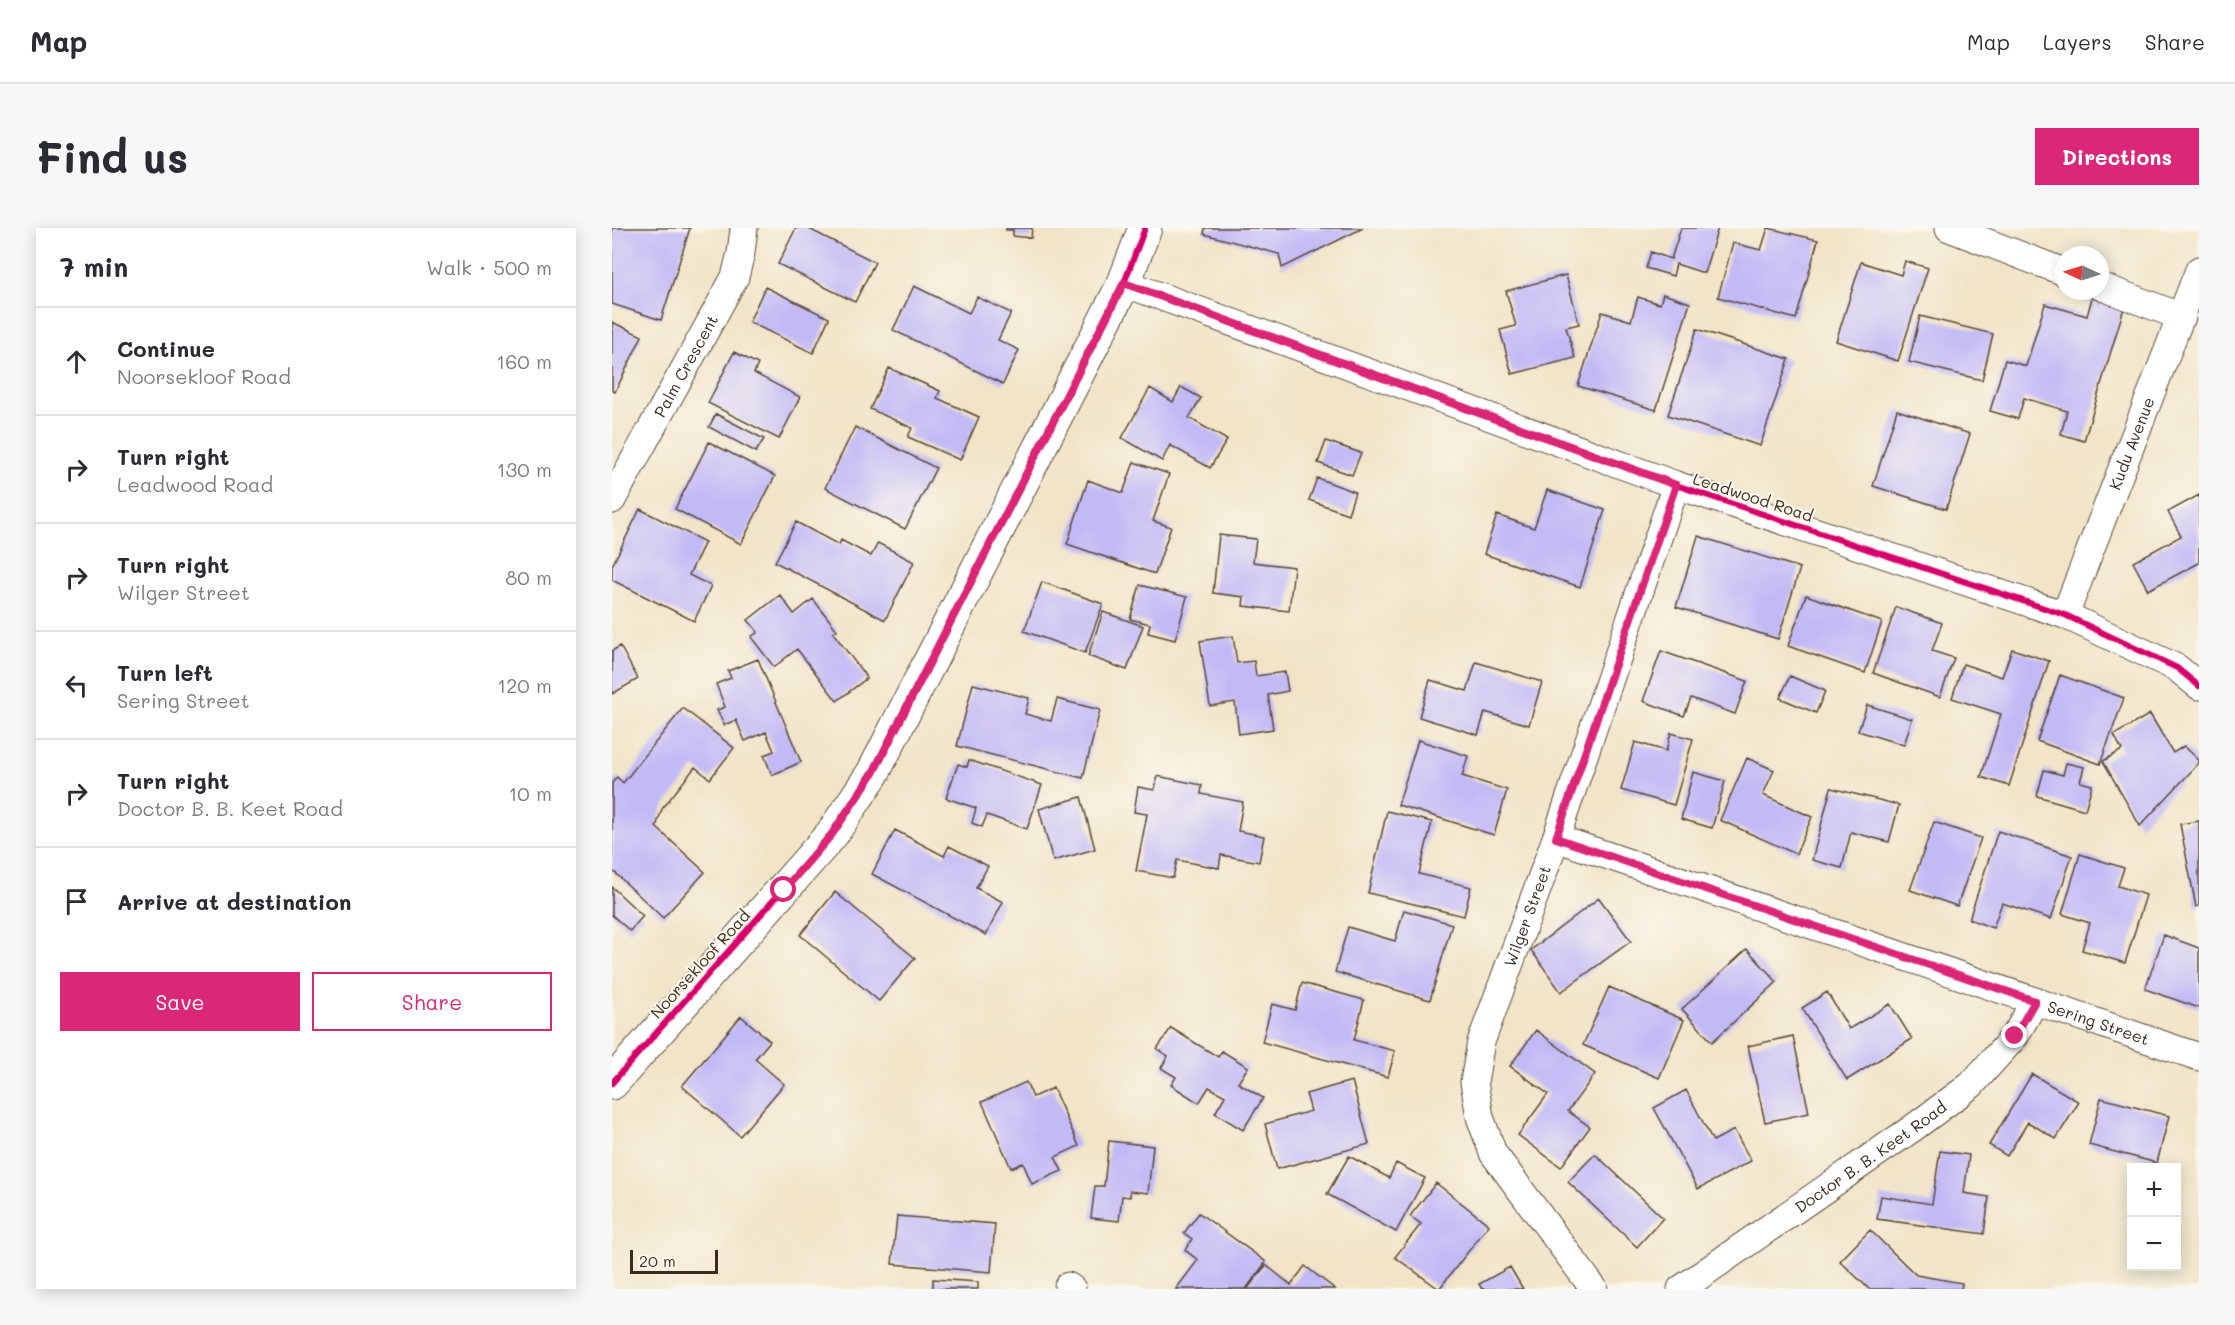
<!DOCTYPE html>
<html lang="en">
<head>
<meta charset="utf-8">
<style>
  :root { --surface:#fff; --page:#f7f7f7; --text:#2b2b33; --muted:#7c7c81; --line:#e1e1e2; --accent:#db2777 }
  body { margin:0; font-family:Mali,sans-serif; background:var(--page); color:var(--text) }
  .controls { position:absolute; right:18px; bottom:18px; display:grid; overflow:hidden; border-radius:0px; box-shadow:0 3px 15px #0003 }
  .controls button { width:54px; height:54px; display:grid; place-items:center; padding:0; border:0; border-bottom:2px solid var(--line); background:var(--surface); color:var(--text); font:30px sans-serif }
  .compass { position:absolute; left:1443px; top:18px; width:54px; height:54px; border-radius:50%; background:var(--surface); box-shadow:0 3px 15px #0003; rotate:274deg }
  .scale { position:absolute; left:18px; bottom:15px; width:88px; box-sizing:border-box; padding-left:6px; border:3px solid #3b2a1e; border-top:0; font-size:16px; line-height:21px; white-space:nowrap; color:#3b2a1e; -webkit-text-stroke:4px #fbf7ec; paint-order:stroke }
  .stop { position:absolute; width:18px; height:18px; margin:-14px; border:4px solid #db2777; border-radius:50%; background:#fff }
  .stop.end { background:#db2777; border-color:#fff; box-shadow:0 2px 6px #0008 }
  .list { margin:0; padding:0; list-style:none }
  h2 { display:flex; justify-content:space-between; align-items:center; height:78px; margin:0; padding:0 24px; font-size:26px }
  h2 small { font-size:20px; font-weight:400; color:var(--muted) }
  .list li { display:grid; grid-template-columns:39px 1fr auto; gap:18px; align-items:center; box-sizing:border-box; height:108px; padding:0 24px; border-top:2px solid var(--line) }
  .list b { display:block; font-size:22px; white-space:nowrap }
  .list p { margin:0; font-size:20px; white-space:nowrap; color:var(--muted) }
  .list em { font-size:20px; font-style:normal; color:var(--muted) }
  .actions { display:flex; gap:12px; padding:18px 24px }
  .actions a { flex:1; padding:14px 0; border:2px solid var(--accent); border-radius:0px; text-align:center; font-size:21px; color:var(--accent) }
  .actions .main { background:var(--accent); color:#fff }
  .icon { flex:none; width:33px; height:33px; fill:none; stroke:currentColor; stroke-width:2; stroke-linecap:round; stroke-linejoin:round }
  .map { position:relative; flex:none; width:1587px; height:1061px; overflow:hidden; border-radius:0px }
  header { display:flex; align-items:center; gap:36px; box-sizing:border-box; height:84px; padding:0 30px; background:var(--surface); border-bottom:2px solid var(--line) }
  header strong { font-size:28px }
  nav { display:flex; gap:33px; margin-inline-start:auto; font-size:21px }
  .intro { display:flex; align-items:center; justify-content:space-between; box-sizing:border-box; height:144px; padding:0 36px }
  h1 { margin:0; font-size:42px }
  .button { padding:15px 27px; border-radius:0px; background:var(--accent); color:#fff; font-size:21px; font-weight:700 }
  main { display:flex; gap:36px; padding:0 36px }
  aside { flex:1; background:var(--surface); border-radius:0px; box-shadow:0 3px 15px #0003 }
  .map>svg:first-child { display:block }
  .building { fill:#c2baf5 }
  .lines { fill:none; stroke-linecap:round; stroke-linejoin:round }
  .minor-casing { stroke:#564637; stroke-width:29 }
  .tertiary-casing { stroke:#564637; stroke-width:35 }
  .minor { stroke:#fff; stroke-width:27 }
  .tertiary { stroke:#fff; stroke-width:33 }
  .cycleway-casing { stroke:#fbf7ec; stroke-width:10 }
  .cycleway { stroke:#d6006c; stroke-width:6 }
  .route { stroke:#db2777; stroke-width:8 }
  .labels { text-anchor:middle; stroke-width:4.5; stroke-linejoin:round; paint-order:stroke }
  .street-label { font-size:16px; fill:#3b2a1e; stroke:#fbf7ec }
</style>
</head>
<body>
<header>
<strong>Map</strong>
<nav><a>Map</a><a>Layers</a><a>Share</a></nav>
</header>
<div class="intro"><h1>Find us</h1><a class="button">Directions</a></div>
<main>
<aside>
<h2>7 min<small>Walk · 500 m</small></h2>
<ul class="list">
<li><svg class="icon" aria-label="ahead" viewBox="0 0 24 24"><path d="M12 20V5M6 11l6-6 6 6"/></svg><div><b>Continue</b><p>Noorsekloof Road</p></div><em>160 m</em></li>
<li><svg class="icon" aria-label="right" viewBox="0 0 24 24"><path d="M7 20v-9h11M14 6l5 5-5 5"/></svg><div><b>Turn right</b><p>Leadwood Road</p></div><em>130 m</em></li>
<li><svg class="icon" aria-label="right" viewBox="0 0 24 24"><path d="M7 20v-9h11M14 6l5 5-5 5"/></svg><div><b>Turn right</b><p>Wilger Street</p></div><em>80 m</em></li>
<li><svg class="icon" aria-label="left" viewBox="0 0 24 24"><path d="M17 20v-9H6M10 6l-5 5 5 5"/></svg><div><b>Turn left</b><p>Sering Street</p></div><em>120 m</em></li>
<li><svg class="icon" aria-label="right" viewBox="0 0 24 24"><path d="M7 20v-9h11M14 6l5 5-5 5"/></svg><div><b>Turn right</b><p>Doctor B. B. Keet Road</p></div><em>10 m</em></li>
<li><svg class="icon" aria-label="arrive" viewBox="0 0 24 24"><path d="M6 21V4h12l-3 4 3 4H6"/></svg><div><b>Arrive at destination</b></div></li>
</ul>
<div class="actions"><a class="main">Save</a><a>Share</a></div>
</aside>
<div class="map">
<svg width="1587" height="1061" viewBox="0 0 1587 1061">
  <rect width="100%" height="100%" fill="#fbf7ec"/>
  <filter id="ink" filterUnits="userSpaceOnUse"><feTurbulence type="fractalNoise" baseFrequency=".0167" numOctaves="2"/><feDisplacementMap in="SourceGraphic" scale="12" xChannelSelector="R" yChannelSelector="G"/><feConvolveMatrix kernelMatrix="1 2 1 2 8 2 1 2 1" color-interpolation-filters="sRGB"/></filter>
  <filter id="wash" filterUnits="userSpaceOnUse"><feTurbulence type="fractalNoise" baseFrequency=".008" numOctaves="4" result="noise"/><feDisplacementMap in="SourceGraphic" scale="24" xChannelSelector="R" yChannelSelector="G"/><feGaussianBlur stdDeviation="1.35" result="paint"/><feColorMatrix in="noise" values="0 0 0 0 0 0 0 0 0 0 0 0 0 0 0 0 0 1.4 0 .05"/><feComposite in="paint" operator="in"/></filter>
  <g filter="url(#wash)">
    <rect width="100%" height="100%" fill="#f1e4c7"/>
    <g id="blocks">
      <!-- building -->
      <path class="building" d="M0,0h78l-29,92 -49,-16z
        M184,0h11l68,34 -20,40 -77,-38z
        M394,0h26l-1,10 -18,-2v-6h-7z
        M593,0h158l-81,40 -3,-14 -75,-20z
        M1069,0h37l-14,45 -28,-9 -3,12 -27,-8 5,-16 20,7z
        M1156,0l50,12 -22,79 -78,-22 15,-54 28,7z
        M1293,33l23,7 -30,93 -62,-20 25,-79 40,13z
        M954,47l13,49 -13,3 9,31 -63,16 -12,-44 16,-4 -10,-35z
        M302,58l55,27 8,-16 34,16 -13,27 21,10 -16,34 -110,-54z
        M153,59l64,31 -16,35 -64,-31z
        M1051,66l27,9 -34,107 -78,-24 24,-74 29,9 7,-24 22,7z
        M1480,70l32,10 -40,133 -23,-7 6,-23 -43,-13 -6,21 -28,-8 15,-51 21,6 19,-62 42,12z
        M1308,88l73,18 -11,46 -73,-18z
        M0,94l30,14 -27,56 -3,-1z
        M1085,101l92,30 -29,87 -92,-31z
        M122,124l24,12 -4,9 46,24 -21,42 -71,-36z
        M277,140l51,23 -3,7 42,19 -19,43 -52,-23 4,-9 -42,-19z
        M569,159l20,11 -12,20 38,22 -17,28 -40,-23 -8,16 -40,-23 28,-50 23,14z
        M1285,182l73,24 -24,75 -73,-23z
        M104,186l48,25 -8,13 -47,-25z
        M243,199l81,41 -31,61 -80,-41z
        M714,213l35,12 -9,22 -34,-12z
        M97,214l66,34 -34,68 -66,-35z
        M522,234l35,12 -16,47 18,6 -16,47 -88,-30 21,-64 35,13z
        M705,250l38,14 -7,22 -39,-14z
        M935,262l58,20 -25,77 -96,-33 13,-39 37,13z
        M1587,267v68l-51,27 -15,-28 48,-26 -13,-24z
        M28,281l65,33 -16,33 22,11 -17,35 -82,-41v-14z
        M184,294l43,23 2,-5 30,16 7,-13 36,19 -29,58 -110,-58z
        M607,307l37,4 -3,23 41,5 -5,44 -46,-5 1,-9 -31,-4z
        M1086,308l102,32 -22,71 -102,-32z
        M430,354l61,22 -18,49 -61,-22z
        M528,357l47,12 -12,43 -27,-7 2,-9 -20,-5z
        M168,367l14,19 19,-15 24,31 -4,3 34,45 -30,23 -40,-52 -23,18 -23,-30 7,-5 -10,-12z
        M1194,367l76,27 -17,51 -77,-27z
        M1284,379l46,16 -10,28 22,7 -14,39 -67,-24z
        M491,384l40,14 -16,44 -39,-14z
        M621,408l4,27 17,-2 2,15 29,-4 3,19 -20,4 5,34 -34,5 -4,-32 -25,4 -10,-65z
        M8,418l18,33 -26,15v-43z
        M1400,421l37,12 -40,125 -28,-9 20,-63 -49,-16 11,-34 39,13z
        M1049,423l86,30 -12,33 -44,-16 -7,18 -41,-15z
        M146,431l43,103 -29,13 -8,-20 10,-4 -8,-19 -21,9 -9,-21 -12,5 -7,-15 8,-3 -9,-23 15,-6 -3,-7z
        M864,434l66,20 -13,43 -44,-13 -7,23 -59,-18 11,-37 37,11z
        M1448,447l64,23 -24,66 -63,-23z
        M1178,448l35,15 -9,22 -36,-15z
        M361,456l56,14 -4,16 26,7 6,-22 43,11 -17,68 -126,-32z
        M1255,477l45,14 -8,26 -46,-14z
        M71,480l51,40 -24,31 -15,-12 -33,42 -6,18 49,45 -42,46 -51,-48v-87l5,-6 6,6z
        M1538,486l23,39 11,-7 15,14v3l-59,63 -37,-65 19,-11 -8,-15z
        M1059,505l22,6 -19,66 -53,-15 14,-48 31,9z
        M806,512l50,16 -6,20 45,14 -13,45 -96,-30z
        M1135,530l27,12 -11,25 49,22 -16,37 -76,-34z
        M357,532l73,25 -15,44 -40,-14 -5,12 -10,-4 4,-15 -30,-10 12,-34 9,3z
        M1454,535l18,4 -4,15 12,3 -7,25 -48,-14 7,-26 19,5z
        M1081,544l32,9 -13,47 -31,-9z
        M545,548l45,9 -1,9 42,8 -5,29 26,5 -5,26 -38,-7 -2,13 -42,-8 -4,18 -37,-7 11,-57 -13,-2 4,-25 16,3z
        M1219,560l68,17 -10,37 -38,-10 -9,36 -30,-8z
        M469,569l14,52 -42,12 -14,-52z
        M775,583l45,11 -13,52 52,13 -7,29 -96,-23z
        M1587,593v85l-3,1 -16,-83z
        M1322,594l47,16 -24,68 -47,-16z
        M283,602l49,26 5,-10 39,20 -12,22 27,14 -17,33 -114,-61z
        M1386,603l74,25 -21,63 -49,-16 -9,25 -24,-9z
        M1468,626l44,14 -6,18 28,9 -21,68 -43,-13 8,-27 -28,-9z
        M0,659l31,29 -13,15 -18,-16z
        M223,664l80,66 -36,43 -79,-66z
        M987,670l32,43 -70,51 -30,-42z
        M792,682l48,14 -22,76 -95,-28 13,-45 47,14z
        M1552,707l35,13v60l-54,-19z
        M1135,721l30,33 -65,60 -30,-33z
        M690,755l62,17 -10,40 41,11 -7,26 -126,-35 10,-38 23,6z
        M997,759l75,33 -25,58 -76,-33z
        M1215,764l22,37 41,-25 22,35 -65,41 -45,-72z
        M129,788l29,25 -15,18 29,25 -44,52 -58,-50z
        M559,800l47,29 4,-6 26,16 -10,16 25,15 -20,32 -28,-17 10,-17 -16,-9 -10,16 -28,-18 5,-8 -15,-9 7,-12 -11,-7z
        M924,802l59,44 -27,37 22,16 -29,40 -43,-32 30,-41 -38,-28z
        M1181,808l16,77 -44,9 -17,-76z
        M1420,846l47,28 -23,37 -28,-17 -21,34 -18,-11z
        M740,853l17,63 -92,25 -12,-45 46,-13 -5,-17z
        M414,854l7,15 20,-9 26,58 -24,11 7,14 -30,13 -9,-21 -12,5 -29,-66z
        M1074,862l27,51 21,-11 17,31 -53,28 -44,-81z
        M1489,870l68,18 -12,47 -68,-18z
        M497,913l44,5 -5,47 -18,-2v6l-8,-1 -3,25 -28,-3 4,-32h9z
        M1328,923l29,4 -5,38 25,4 -5,37 -107,-15 4,-23 51,8z
        M983,926l68,64 -26,29 -69,-65z
        M737,928l40,22 7,-15 29,15 -29,54 -69,-38z
        M824,955l53,42 -50,64 -44,-32 26,-33 -11,-8z
        M587,985l67,49 -20,27h-70l22,-29 -13,-10 7,-11 -8,-6z
        M285,988l98,8 -4,48 -99,-8z
        M1258,1002l46,45 46,8 -1,6h-92l-29,-28z
        M654,1037l25,20 14,-19 30,23h-88z
        M898,1039l13,22h-41l-3,-5z
        M321,1051l45,3v7h-45z"/>
    </g>
  </g>
  <g filter="url(#ink)">
    <use href="#blocks" fill-opacity="0" stroke="#564637" stroke-width="1.5"/>
    <g class="lines">
      <defs>
        <g id="minor">
          <path d="M1337,0l115,44"/>
          <path d="M512,55l552,202 389,130 112,53 22,18"/>
          <path d="M1488,58l82,31"/>
          <path id="s1" d="M0,272l123,-223 6,-24 3,-25"/>
          <path id="s2" d="M1453,387l134,-345"/>
          <path id="s3" d="M944,610l643,219"/>
          <path d="M456,1058l4,3"/>
          <path id="s4" d="M982,1061l-101,-136 -13,-36 -6,-35 7,-40 75,-204 120,-353"/>
          <path id="s5" d="M1069,1061l232,-161 58,-43 44,-49 20,-35"/>
        </g>
        <path id="tertiary" d="M0,855l220,-249 41,-61 251,-490 21,-55"/>
      </defs>
      <!-- minor casing -->
      <use href="#minor" class="minor-casing"/>
      <!-- tertiary casing -->
      <use href="#tertiary" class="tertiary-casing"/>
      <!-- minor -->
      <use href="#minor" class="minor"/>
      <!-- tertiary -->
      <use href="#tertiary" class="tertiary"/>
      <defs>
        <path id="cycleway" d="M512,55l552,202 389,130 112,53 22,18
          M0,855l220,-249 41,-61 251,-490 21,-55"/>
      </defs>
      <!-- cycleway casing -->
      <use href="#cycleway" class="cycleway-casing"/>
      <!-- cycleway -->
      <use href="#cycleway" class="cycleway"/>
    </g>
  </g>
  <g class="lines" filter="url(#ink)">
    <!-- route -->
    <path class="route" d="M172,662l48,-56 41,-61 251,-490 552,202 -120,353 479,163 -20,35"/>
  </g>
  <g class="labels">
    <!-- street labels -->
    <g class="street-label">
      <text dy="6" stroke="none"><textPath href="#s1" startOffset="153">Palm Crescent</textPath></text>
      <text dy="6" stroke="none"><textPath href="#s2" startOffset="184">Kudu Avenue</textPath></text>
      <text transform="translate(1141 269) rotate(18)" y="6">Leadwood Road</text>
      <text dy="6" stroke="none"><textPath href="#s4" startOffset="418">Wilger Street</textPath></text>
      <text transform="translate(88 736) rotate(-48)" y="6">Noorsekloof Road</text>
      <text dy="6" stroke="none"><textPath href="#s3" startOffset="573">Sering Street</textPath></text>
      <text dy="6" stroke="none"><textPath href="#s5" startOffset="231">Doctor B. B. Keet Road</textPath></text>
    </g>
  </g>
</svg>
<div class="controls">
<button>+</button>
<button>−</button>
</div>
<svg class="compass" viewBox="-18 -18 36 36"><path d="M0-13l5 13h-10z" fill="#e53935"/><path d="M0 13l5-13h-10z" fill="#7c7c81"/></svg>
<div class="scale">20 m</div>
<div class="stop" style="left:172px;top:662px"></div>
<div class="stop end" style="left:1403px;top:808px"></div>
</div>
</main>
</body>
</html>
